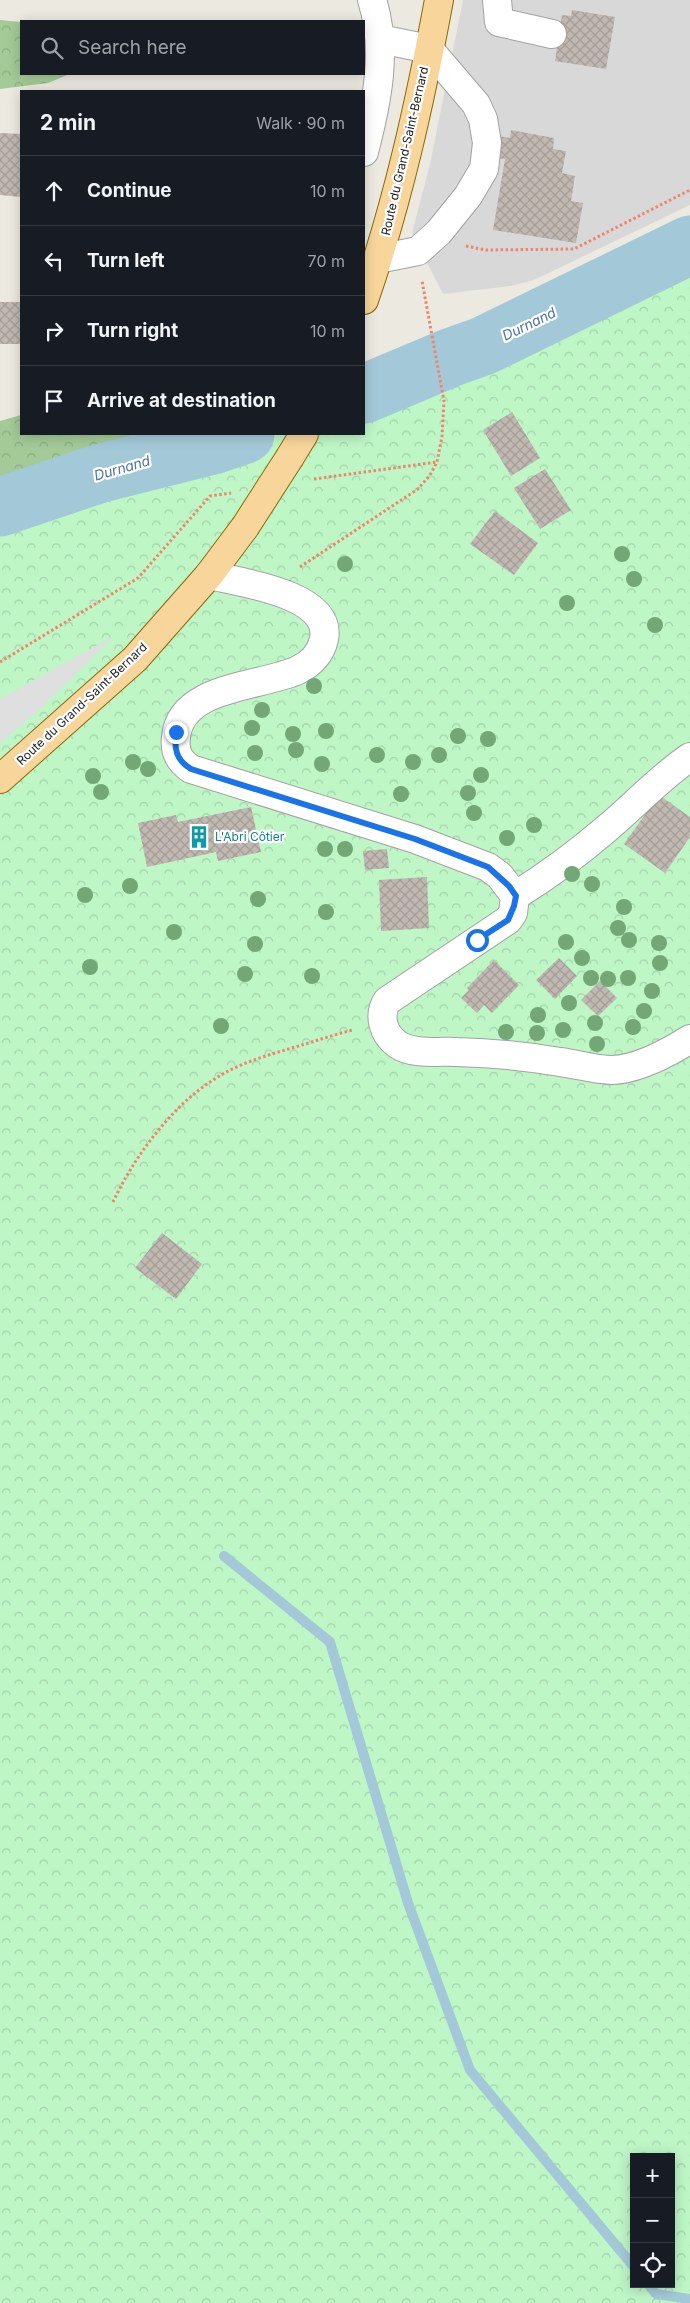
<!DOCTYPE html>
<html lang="en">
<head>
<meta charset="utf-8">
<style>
  :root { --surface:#171b24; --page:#242831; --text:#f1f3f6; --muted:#9ea1a6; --line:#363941 }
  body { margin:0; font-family:Inter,sans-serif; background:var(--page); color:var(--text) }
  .controls { position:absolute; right:15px; bottom:15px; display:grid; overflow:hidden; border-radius:0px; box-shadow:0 2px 12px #0003 }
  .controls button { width:45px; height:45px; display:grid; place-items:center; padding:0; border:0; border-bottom:1px solid var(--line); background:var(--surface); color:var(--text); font:25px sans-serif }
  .stop { position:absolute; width:15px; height:15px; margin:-11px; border:4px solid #1a73e8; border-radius:50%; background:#fff }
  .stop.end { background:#1a73e8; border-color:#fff; box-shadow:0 1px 5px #0008 }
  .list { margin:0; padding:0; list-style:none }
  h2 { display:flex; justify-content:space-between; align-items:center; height:65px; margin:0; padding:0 20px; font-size:21px }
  h2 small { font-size:16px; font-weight:400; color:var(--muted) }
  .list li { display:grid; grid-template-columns:32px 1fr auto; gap:15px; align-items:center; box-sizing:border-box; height:70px; padding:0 20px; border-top:1px solid var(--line) }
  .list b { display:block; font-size:19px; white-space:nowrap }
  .list em { font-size:16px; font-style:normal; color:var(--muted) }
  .icon { flex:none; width:28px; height:28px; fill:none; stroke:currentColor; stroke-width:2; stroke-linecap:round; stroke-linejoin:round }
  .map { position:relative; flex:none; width:690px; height:2303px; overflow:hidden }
  .search { position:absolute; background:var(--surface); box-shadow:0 2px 12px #0003; left:20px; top:20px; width:345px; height:55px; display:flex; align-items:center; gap:12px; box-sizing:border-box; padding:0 18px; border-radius:0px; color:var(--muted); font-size:19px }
  .panel { position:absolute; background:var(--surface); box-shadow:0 2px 12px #0003; left:20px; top:90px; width:345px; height:345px; border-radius:0px }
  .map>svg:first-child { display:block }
  .residential { fill:#d9d8d8 }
  .forest { fill:url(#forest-crowns) }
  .park { fill:url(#park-crowns); fill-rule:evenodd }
  .parking { fill:#dfdfdf }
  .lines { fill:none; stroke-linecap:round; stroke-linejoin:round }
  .stream { stroke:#a3c9d8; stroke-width:10 }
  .river { stroke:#a3c9d8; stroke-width:59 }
  .building { fill:url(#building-cross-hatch) }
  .minor-casing { stroke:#a2a2a2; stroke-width:30 }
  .major-casing { stroke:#8b6807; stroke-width:30 }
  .path { stroke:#f2836c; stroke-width:3; stroke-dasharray:2.5 2.5; stroke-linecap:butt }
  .minor { stroke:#fff; stroke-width:28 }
  .major { stroke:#f7d59b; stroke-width:28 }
  .major-bridge-casing { stroke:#8b6807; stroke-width:30; stroke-linecap:butt }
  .major-bridge { stroke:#f7d59b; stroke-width:28 }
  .tree { fill:#73a876 }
  .route { stroke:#1a73e8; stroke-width:6 }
  .labels { text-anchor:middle; stroke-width:4.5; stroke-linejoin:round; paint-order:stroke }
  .street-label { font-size:12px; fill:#1b1b1b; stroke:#fff }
  .culture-label { font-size:12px; fill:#0d838f; stroke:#fff; text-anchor:start }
  .water-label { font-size:14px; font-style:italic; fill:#4d73a5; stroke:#fff }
</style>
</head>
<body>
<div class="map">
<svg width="690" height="2303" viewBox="0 0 690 2303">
  <defs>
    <pattern id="forest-crowns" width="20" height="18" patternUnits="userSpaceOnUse" patternTransform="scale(1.25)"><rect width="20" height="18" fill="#a3ca97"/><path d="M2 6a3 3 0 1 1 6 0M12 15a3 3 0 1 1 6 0" fill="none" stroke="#8cad82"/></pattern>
    <pattern id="park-crowns" width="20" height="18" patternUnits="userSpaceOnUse" patternTransform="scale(1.25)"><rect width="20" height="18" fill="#bef6c6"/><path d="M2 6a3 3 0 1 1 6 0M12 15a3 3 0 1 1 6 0" fill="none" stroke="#a3d2aa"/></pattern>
    <pattern id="building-cross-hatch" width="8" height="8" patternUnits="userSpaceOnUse" patternTransform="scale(1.25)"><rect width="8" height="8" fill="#c0b8b1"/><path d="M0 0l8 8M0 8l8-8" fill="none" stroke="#a49e98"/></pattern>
  </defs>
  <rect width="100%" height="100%" fill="#ece9e1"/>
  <!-- residential -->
  <path class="residential" d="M463,0h227v205l-156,75 -23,6 -68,8 -31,-61 18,-69z"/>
  <!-- forest -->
  <path class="forest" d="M0,20l21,2v52h49l-22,9 -48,6z
    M21,415v19h180c-39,7 -78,8 -117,19 -14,4 -30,7 -44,13 -14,7 -25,17 -40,21v-66z"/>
  <!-- park -->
  <path class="park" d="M690,241v2062h-690v-1795l97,-46 164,-20 20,-8h83v-33l196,-79 103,-70zM634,2157h37v127h-37z"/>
  <!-- parking -->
  <path class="parking" d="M114,636l-74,73 -40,34v-44z"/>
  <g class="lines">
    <!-- stream -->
    <path class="stream" d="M224,1556l106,86 78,261 62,167 164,197
      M648,2284l8,10 34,5"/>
    <!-- river -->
    <path class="river" d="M364,394l88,-37 31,-11 207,-101
      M0,507l98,-33 115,-29 32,-11"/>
  </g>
  <!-- building -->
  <path class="building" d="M572,10l43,7 -9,52 -51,-8 7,-46 9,1z
    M511,130l43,8 -1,11 13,2 -4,22 13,3 -4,25 12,2 -7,40 -83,-13 12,-71 -10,-1 3,-22 12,2z
    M0,133l21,1v63l-21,-2z
    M0,302h21v42h-21z
    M512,412l28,46 -29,18 -28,-46z
    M545,469l26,41 -31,19 -26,-41z
    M495,511l43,32 -24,32 -44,-31z
    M659,795l31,22v20l-25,36 -41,-29z
    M251,807l10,45 -43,9 -2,-9 -69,15 -9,-44 38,-8 2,7z
    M387,849l2,19 -24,2 -2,-19z
    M427,877l2,51 -48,3 -2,-51z
    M559,958l18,18 -22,23 -19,-19z
    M494,960l25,25 -27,28 -8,-8 -7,8 -16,-15 8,-8 -2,-2z
    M600,981l17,17 -19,18 -17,-16z
    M162,1233l40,31 -26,35 -41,-31z"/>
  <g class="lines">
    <defs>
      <path id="minor" d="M497,0l2,22 53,12
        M364,152c13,-50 24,-102 8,-152
        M378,259l40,-8 21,-19 29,-36 16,-27 3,-26 -4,-24 -7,-15 -47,-55 -49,-10
        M209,575c30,7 124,19 115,64 -3,14 -13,25 -26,31 -36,17 -117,15 -122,67 -2,15 3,24 15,32l224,70 73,28 12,9 15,20 -2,17 -5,7 -121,81c-9,14 -4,33 10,43 15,11 42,7 60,8 34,1 69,4 103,10 17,2 35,8 52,8 27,-1 56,-17 78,-31
        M515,896c32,-20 62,-42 90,-66 29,-24 54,-52 85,-73"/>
      <path id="major" d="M364,300c34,-98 56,-198 75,-300
        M290,457l14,-23
        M0,779l135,-120 74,-84 36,-48"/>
    </defs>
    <!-- minor casing -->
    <use href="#minor" class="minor-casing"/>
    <!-- major casing -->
    <use href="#major" class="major-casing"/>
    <!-- path -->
    <path class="path" d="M466,246l20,4 88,-1 116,-59
      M314,479l123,-17
      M300,567l118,-78 12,-14 7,-13 5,-25 2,-36 -22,-120
      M0,662l138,-84 72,-82 21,-3
      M113,1202c21,-45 58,-95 100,-122 27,-18 59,-26 89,-35 17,-5 34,-11 51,-15"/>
    <!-- minor -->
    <use href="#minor" class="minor"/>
    <!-- major -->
    <use href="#major" class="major"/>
    <defs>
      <path id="major-bridge" d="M245,527l45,-70"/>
    </defs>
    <!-- major-bridge casing -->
    <use href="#major-bridge" class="major-bridge-casing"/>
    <!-- major-bridge -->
    <use href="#major-bridge" class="major-bridge"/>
  </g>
  <!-- trees -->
  <g class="tree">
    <circle cx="622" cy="554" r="8"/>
    <circle cx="345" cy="564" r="8"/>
    <circle cx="634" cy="579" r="8"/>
    <circle cx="567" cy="603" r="8"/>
    <circle cx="655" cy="625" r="8"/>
    <circle cx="314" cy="686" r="8"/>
    <circle cx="262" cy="710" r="8"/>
    <circle cx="252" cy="728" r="8"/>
    <circle cx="326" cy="731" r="8"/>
    <circle cx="293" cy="734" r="8"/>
    <circle cx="458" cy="736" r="8"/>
    <circle cx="488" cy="739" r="8"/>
    <circle cx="296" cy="750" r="8"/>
    <circle cx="255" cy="753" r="8"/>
    <circle cx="377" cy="755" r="8"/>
    <circle cx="439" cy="755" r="8"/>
    <circle cx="133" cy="762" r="8"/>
    <circle cx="413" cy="762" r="8"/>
    <circle cx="322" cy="764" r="8"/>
    <circle cx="148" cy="769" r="8"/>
    <circle cx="481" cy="775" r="8"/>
    <circle cx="93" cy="776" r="8"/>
    <circle cx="101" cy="792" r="8"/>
    <circle cx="468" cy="793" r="8"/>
    <circle cx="401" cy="794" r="8"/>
    <circle cx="474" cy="813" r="8"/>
    <circle cx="534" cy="825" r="8"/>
    <circle cx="507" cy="838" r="8"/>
    <circle cx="325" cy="849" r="8"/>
    <circle cx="345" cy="849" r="8"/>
    <circle cx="572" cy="874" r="8"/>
    <circle cx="592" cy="884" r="8"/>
    <circle cx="130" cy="886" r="8"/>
    <circle cx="85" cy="895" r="8"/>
    <circle cx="258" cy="899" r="8"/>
    <circle cx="624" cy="907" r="8"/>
    <circle cx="326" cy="912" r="8"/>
    <circle cx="618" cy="928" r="8"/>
    <circle cx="174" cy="932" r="8"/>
    <circle cx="629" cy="940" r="8"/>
    <circle cx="566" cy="942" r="8"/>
    <circle cx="659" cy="943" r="8"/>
    <circle cx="255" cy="944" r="8"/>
    <circle cx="582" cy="958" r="8"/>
    <circle cx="660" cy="963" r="8"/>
    <circle cx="90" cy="967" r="8"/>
    <circle cx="245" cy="974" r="8"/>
    <circle cx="312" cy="976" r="8"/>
    <circle cx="591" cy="978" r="8"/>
    <circle cx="628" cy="978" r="8"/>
    <circle cx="608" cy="979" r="8"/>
    <circle cx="652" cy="991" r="8"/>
    <circle cx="569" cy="1003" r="8"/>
    <circle cx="644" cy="1011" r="8"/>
    <circle cx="538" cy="1015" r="8"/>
    <circle cx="595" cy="1023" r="8"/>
    <circle cx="221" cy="1026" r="8"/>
    <circle cx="633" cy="1027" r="8"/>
    <circle cx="563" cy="1030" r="8"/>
    <circle cx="506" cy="1032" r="8"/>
    <circle cx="537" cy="1033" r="8"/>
    <circle cx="597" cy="1044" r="8"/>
  </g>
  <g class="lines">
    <!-- route -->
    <path class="route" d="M176,732c-2,17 0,28 15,37l224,70 73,28 21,19 7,10 -2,10 -6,14 -31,20"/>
  </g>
  <!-- icons -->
  <defs>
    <symbol id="building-bare" viewBox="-9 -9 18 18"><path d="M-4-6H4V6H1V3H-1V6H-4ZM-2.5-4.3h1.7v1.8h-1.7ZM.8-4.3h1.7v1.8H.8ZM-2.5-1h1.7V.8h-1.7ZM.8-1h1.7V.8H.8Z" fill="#0f9aa8" stroke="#fff" stroke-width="2.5" paint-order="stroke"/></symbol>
  </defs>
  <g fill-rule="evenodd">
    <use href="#building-bare" x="183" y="821" width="32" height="32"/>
  </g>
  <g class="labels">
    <!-- street labels -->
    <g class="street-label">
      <text transform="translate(405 151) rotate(-77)" y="4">Route du Grand-Saint-Bernard</text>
      <text transform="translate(82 704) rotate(-43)" y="4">Route du Grand-Saint-Bernard</text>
    </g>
    <!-- culture labels -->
    <g class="culture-label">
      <text x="215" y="841">L'Abri Côtier</text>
    </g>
    <!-- water labels -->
    <g class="water-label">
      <text transform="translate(529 324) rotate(-26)" y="5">Durnand</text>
      <text transform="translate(122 468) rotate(-16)" y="5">Durnand</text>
    </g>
  </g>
</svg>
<div class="controls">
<button>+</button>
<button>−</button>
<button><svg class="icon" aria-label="locate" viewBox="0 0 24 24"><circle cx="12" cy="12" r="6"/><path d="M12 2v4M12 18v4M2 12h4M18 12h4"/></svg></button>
</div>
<div class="stop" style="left:477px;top:940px"></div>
<div class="stop end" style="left:176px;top:732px"></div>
<div class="search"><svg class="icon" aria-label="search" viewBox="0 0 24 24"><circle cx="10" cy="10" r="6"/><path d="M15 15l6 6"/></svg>Search here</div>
<section class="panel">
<h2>2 min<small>Walk · 90 m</small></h2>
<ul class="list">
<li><svg class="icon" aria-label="ahead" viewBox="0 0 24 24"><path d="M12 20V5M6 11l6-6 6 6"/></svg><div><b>Continue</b></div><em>10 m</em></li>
<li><svg class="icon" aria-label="left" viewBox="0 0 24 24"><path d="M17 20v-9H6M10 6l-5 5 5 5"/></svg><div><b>Turn left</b></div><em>70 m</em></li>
<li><svg class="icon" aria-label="right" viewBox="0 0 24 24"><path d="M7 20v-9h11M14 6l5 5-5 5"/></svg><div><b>Turn right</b></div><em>10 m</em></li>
<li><svg class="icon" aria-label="arrive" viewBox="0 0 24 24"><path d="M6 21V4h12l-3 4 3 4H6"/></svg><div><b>Arrive at destination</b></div></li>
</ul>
</section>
</div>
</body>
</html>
